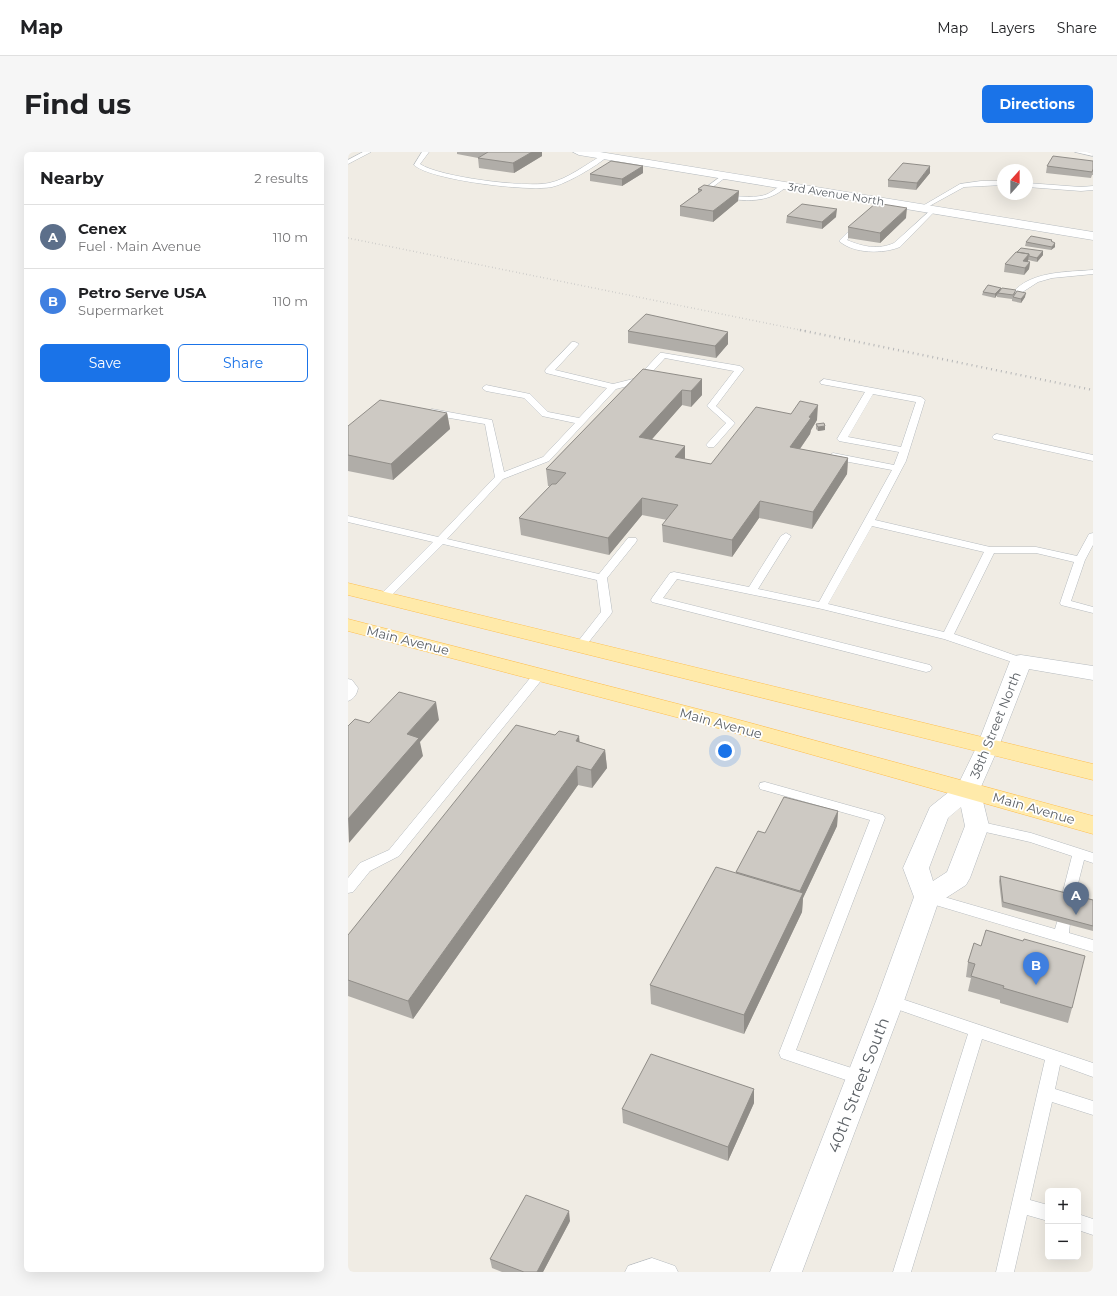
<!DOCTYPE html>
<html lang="en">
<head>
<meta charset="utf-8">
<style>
  :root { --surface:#fff; --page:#f6f6f6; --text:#202124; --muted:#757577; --line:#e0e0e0; --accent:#1a73e8 }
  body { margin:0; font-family:Montserrat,sans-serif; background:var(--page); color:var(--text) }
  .controls { position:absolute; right:12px; bottom:12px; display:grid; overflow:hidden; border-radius:6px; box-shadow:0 4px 16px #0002 }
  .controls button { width:36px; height:36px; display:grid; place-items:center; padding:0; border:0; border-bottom:1px solid var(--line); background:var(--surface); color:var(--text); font:20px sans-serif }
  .compass { position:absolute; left:649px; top:12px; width:36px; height:36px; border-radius:50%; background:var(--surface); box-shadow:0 4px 16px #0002; rotate:21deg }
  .you { position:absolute; left:377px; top:599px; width:14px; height:14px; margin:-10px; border:3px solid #fff; border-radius:50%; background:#1a73e8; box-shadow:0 0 0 6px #1a73e833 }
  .badge { display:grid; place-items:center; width:26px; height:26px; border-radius:50%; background:var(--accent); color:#fff; font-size:13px; font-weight:700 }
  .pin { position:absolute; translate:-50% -33px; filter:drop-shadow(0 1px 2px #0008) }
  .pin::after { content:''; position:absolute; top:21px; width:14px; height:12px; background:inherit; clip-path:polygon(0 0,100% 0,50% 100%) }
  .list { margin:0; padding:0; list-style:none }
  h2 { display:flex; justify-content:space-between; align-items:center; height:52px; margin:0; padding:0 16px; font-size:17px }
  h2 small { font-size:13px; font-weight:400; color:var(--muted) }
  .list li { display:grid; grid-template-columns:26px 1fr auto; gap:12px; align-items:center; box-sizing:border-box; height:64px; padding:0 16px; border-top:1px solid var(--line) }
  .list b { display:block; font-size:15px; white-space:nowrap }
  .list p { margin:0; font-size:13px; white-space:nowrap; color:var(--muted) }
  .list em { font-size:13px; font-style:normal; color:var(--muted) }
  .actions { display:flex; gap:8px; padding:12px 16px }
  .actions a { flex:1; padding:9px 0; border:1px solid var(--accent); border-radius:6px; text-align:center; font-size:14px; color:var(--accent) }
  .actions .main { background:var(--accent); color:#fff }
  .map { position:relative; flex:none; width:745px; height:1120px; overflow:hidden; border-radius:6px }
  header { display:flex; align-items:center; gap:24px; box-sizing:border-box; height:56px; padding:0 20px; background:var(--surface); border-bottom:1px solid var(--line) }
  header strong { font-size:19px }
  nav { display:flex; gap:22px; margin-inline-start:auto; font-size:14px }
  .intro { display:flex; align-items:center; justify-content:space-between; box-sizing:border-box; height:96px; padding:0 24px }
  h1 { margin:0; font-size:28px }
  .button { padding:10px 18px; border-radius:6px; background:var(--accent); color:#fff; font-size:14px; font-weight:700 }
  main { display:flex; gap:24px; padding:0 24px }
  aside { flex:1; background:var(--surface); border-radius:6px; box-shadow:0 4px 16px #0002 }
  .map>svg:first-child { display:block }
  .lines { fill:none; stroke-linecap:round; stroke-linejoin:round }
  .lane-casing { stroke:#b6bbbf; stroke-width:1 }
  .street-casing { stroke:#b6bbbf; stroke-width:1 }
  .secondary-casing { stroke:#b5babf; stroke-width:1 }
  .primary-casing { stroke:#ffbf4e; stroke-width:1 }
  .lane { fill:#fff; fill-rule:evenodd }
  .street { fill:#fff; fill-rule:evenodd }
  .secondary { fill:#fff; fill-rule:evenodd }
  .primary { fill:#ffeaaa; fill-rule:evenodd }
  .rail-far1 { stroke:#b5b6b7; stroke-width:1.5; stroke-dasharray:0.5 3; stroke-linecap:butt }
  .rail { stroke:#b5b6b7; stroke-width:2.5; stroke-dasharray:1 4; stroke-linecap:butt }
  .wall { fill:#b0ada8 }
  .shaded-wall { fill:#908d88 }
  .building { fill:#cdc9c3; stroke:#908d88 }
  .labels { text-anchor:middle; stroke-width:3.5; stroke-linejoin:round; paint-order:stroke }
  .far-street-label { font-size:11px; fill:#5c6166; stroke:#fff }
  .street-label { font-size:13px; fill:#5c6166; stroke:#fff }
  .near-street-label { font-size:16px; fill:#5c6166; stroke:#fff }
</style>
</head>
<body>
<header>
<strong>Map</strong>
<nav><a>Map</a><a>Layers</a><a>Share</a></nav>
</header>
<div class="intro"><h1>Find us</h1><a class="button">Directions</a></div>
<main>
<aside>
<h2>Nearby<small>2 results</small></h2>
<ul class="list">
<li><span class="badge" style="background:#5c6f8a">A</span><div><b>Cenex</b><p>Fuel · Main Avenue</p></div><em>110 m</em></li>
<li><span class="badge" style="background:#3f7fe0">B</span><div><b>Petro Serve USA</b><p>Supermarket</p></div><em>110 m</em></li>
</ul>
<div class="actions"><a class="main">Save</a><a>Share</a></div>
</aside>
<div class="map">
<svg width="745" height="1120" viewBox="0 0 745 1120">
  <rect width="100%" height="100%" fill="#f0ece4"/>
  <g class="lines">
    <defs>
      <path id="lane" d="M15,0h8l-23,12v-4z
        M74,0h7l-9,12c19,13 106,24 129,19 19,-4 37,-19 54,-28l5,1c-11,10 -42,28 -56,31 -23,5 -123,-7 -138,-22z
        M727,0h18v4z
        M376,22l2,1v2l-12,9 3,7c15,3 33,6 48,2 6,-2 11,-7 17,-10l5,1c-20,20 -50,15 -75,9l-4,-9z
        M633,29h22v4l-39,2 -40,22 -5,-1 41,-24z
        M679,31l54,4 12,-1v4l-12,1 -54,-4z
        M585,56l3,2 -1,1 -35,36c-17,7 -46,7 -61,-6l18,-18 2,-1 3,2 -15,16c16,7 32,10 47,3z
        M745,118v4l-41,4 -14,4 -17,11h-3l-4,-2c19,-20 53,-19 79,-21z
        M224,190h3l4,2 -24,26 58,14 24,-6 23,-25h3l77,13 4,3 -28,37 19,17 -21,24h-6l-2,-2 20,-22 -19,-17 27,-35 -69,-13 -22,24 -27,7 -67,72 -46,18 -56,60 152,35 29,-36h8l1,2 -1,2 -29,36 5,34 -1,2 -27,34h-8l-2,-2 2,-2 25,-32 -4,-32 -154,-36 -56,56h-8l-1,-2 1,-2 54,-54 -85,-20v-6l90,21 57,-60 -10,-53 -53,-9 -3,-1 -1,-2 1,-2 3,-1 60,11 12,52 39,-15 32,-34 -33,-7 -18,-18 -38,-7 -4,-3 4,-3 44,9 18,18 31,6 28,-30 -61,-15 -1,-2 1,-2z
        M476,227l97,18 4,3 -19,61 -31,59 115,27h46l41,9 12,-22 4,-1v12l-8,15 -14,41 22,6v6l-32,-8 -1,-2 14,-41 -38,-9h-42l-40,81 71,25 2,2 -2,2 -4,2 -77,-26 -122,-30 -145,-30 -14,19 267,67 2,3 -2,3 -4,1 -274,-70 -1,-2 1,-2 18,-25 4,-1 75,15 32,-51 5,-3 5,3 -33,53 61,13 73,-132 -59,-11 -5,-3 5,-3 61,12 5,-13 -60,-11 -2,-2 28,-47 -44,-8 -1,-2zM525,242l43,8 -15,45 -53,-10zM524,374l112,26 -40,80 -116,-28z
        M649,282l96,21v6l-99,-22 -2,-2 2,-2z
        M192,518l4,1 2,3 -2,3 -145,179 -29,15 -17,21 -5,1v-15l12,-15 29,-13 147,-179z
        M0,527l4,1 6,8c-1,6 -4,11 -10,13z
        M417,630l118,33 2,3 -89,232 71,23 2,5 -2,5 -6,2 -80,-27 -2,-5 91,-233 -110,-31 -1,-3 1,-3z
        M629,669l54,12 62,20v10l-9,-3 -11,43 -5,1 -5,-1 -2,-4 11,-43 -42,-14 -58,-13 -2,-3 2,-3z
        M579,740l128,37 3,-10 5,-1 5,1 2,4 -1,10 24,7v12l-171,-51 -2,-4 2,-4z
        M542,843l203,68v14l-33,-12 -5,24 38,12v14l-41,-13 -22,98 18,5v16l-21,-6 -13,57h-18l49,-212 -63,-21 -71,233h-18l75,-238 -83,-29 -3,-4 3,-4z
        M730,1062l15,5v16l-15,-5z
        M304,1106l23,8 3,6h-53l3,-6z"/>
      <path id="street" d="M225,0h27l493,80v8l-514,-85z
        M673,503l72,11v14l-64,-11 -30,77 -19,43 -4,6 -8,2 -8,-2 -4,-6 21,-43 33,-85 4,-5z"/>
      <path id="secondary" d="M620,629l8,2 4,6 9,37 -19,52 -4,7 -28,18 -34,98 -102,271h-32l106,-271 38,-104 -11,-29 27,-61 30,-24zM613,655l4,19 -18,46 -14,9 -4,-13 19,-50z"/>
      <path id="primary" d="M0,431l745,181v16l-745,-185z
        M0,467l373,96 372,101v18l-379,-107 -366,-96z"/>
    </defs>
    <!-- lane casing -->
    <use href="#lane" class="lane-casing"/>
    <!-- street casing -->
    <use href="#street" class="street-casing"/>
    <!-- secondary casing -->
    <use href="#secondary" class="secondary-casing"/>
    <!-- primary casing -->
    <use href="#primary" class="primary-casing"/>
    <!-- lane -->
    <use href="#lane" class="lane"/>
    <!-- street -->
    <use href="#street" class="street"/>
    <!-- secondary -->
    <use href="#secondary" class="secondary"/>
    <!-- primary -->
    <use href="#primary" class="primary"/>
    <!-- rail-far1 -->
    <path class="rail-far1" d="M0,86l457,93"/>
    <!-- rail -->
    <path class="rail" d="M452,178l293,60"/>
  </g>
  <!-- wall -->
  <path class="wall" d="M109,0h85v4l-28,17 -35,-5 -1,-10 -21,-4z
    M745,9v14h-1l-1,3 -45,-5 1,-7z
    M295,14v7l-21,13 -32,-5v-7z
    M582,21l-14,17 -28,-3v-7z
    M350,37l41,2 -1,10 -25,21 -33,-6v-10l18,-13z
    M439,64l49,1 -14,12 -36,-6z
    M558,66l-26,25 -32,-5v-11z
    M678,90l29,1v4l-4,3 -26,-4z
    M695,99v4l-6,7 -9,-2v2h2l-1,7 -5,6 -20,-3 1,-8z
    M652,137l16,4 9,4 -4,6 -9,-2v-3v1l-15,-2v-2l-2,3 -13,-3 1,-3z
    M280,179l100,13 -12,14 -88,-15z
    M295,217l59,26 -11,12 -9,-2 -31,35 34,6v13l26,5 106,-44 -6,10 -1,4 -10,15 48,9 -1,16 -35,55 -53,-11 -27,39 -69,-15 -1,-17 5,-5 -25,-5 -33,40 -88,-20 -2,-17 31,-32h-2l-2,-17z
    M99,261l3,16 -57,51 -45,-9v-45z
    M468,272l9,2v4l-7,1 -2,-2z
    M232,590l25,8 2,18 -15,20 -14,-3 -165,234 -65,-23v-61z
    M490,659l-1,15 -34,72 -1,14 -58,122 -93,-30 -1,-19 86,-112v-1l29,-39z
    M652,724l93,24v31l-91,-24 -3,-26z
    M626,791l98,65 -4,15 -68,-20v-3l-32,-9 3,-13 -5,-1 2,-15z
    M406,937v14l-26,58 -105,-38 -1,-14z
    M222,1069l-27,51h-41l-10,-4 -2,-9z"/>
  <!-- shaded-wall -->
  <path class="shaded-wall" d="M184,0h10v4l-28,17 -1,-10z
    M295,14v7l-21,13v-7z
    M582,14v7l-14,17 1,-7z
    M391,39l-1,10 -25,21v-11z
    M559,56l-1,10 -26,25v-10z
    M489,57l-1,8 -14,12v-7z
    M707,91v4l-4,3 1,-3z
    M695,99v4l-6,7v-4z
    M681,102l-1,8 -6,6 1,-7z
    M682,110l-1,7 -5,6 1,-7z
    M653,136l-1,3 -2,2 -1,2 -2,3v-4z
    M678,141l-1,4 -4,6v-4z
    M380,180v12l-12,14 -1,-12z
    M354,227v16l-11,12v-16z
    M334,238v15l-43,49v-17z
    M470,253l-1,15 -6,10 -1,4 -20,29v-16l19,-30z
    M99,261l3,16 -57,51 -2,-16z
    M477,274v4l-7,1v-4z
    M337,294v17l-10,-6z
    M500,306l-1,16 -35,55 1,-17z
    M294,346v17l-33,40 -1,-17z
    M412,349l-1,17 -27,39v-17z
    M88,550l3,18 -19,22 3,14 -74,87 -1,-24 59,-85z
    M231,584l2,19 -5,-14z
    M257,598l2,18 -15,20 -1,-18z
    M229,614l1,19 -165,234 -5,-18z
    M490,659l-1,15 -34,72 -1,14 -58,122v-19l55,-115 1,-9z
    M406,937v14l-26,58v-14z
    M221,1059l1,10 -27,51h-6z"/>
  <!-- building -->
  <path class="building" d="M140,0h44l-19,11 -35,-5z
    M705,4l40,5v8l-1,3 -45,-6z
    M263,9l32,5 -21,13 -32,-5z
    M555,11l27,3 -13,17 -29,-3z
    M356,33l35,6 -26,20 -33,-5 22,-16 -4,-1z
    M528,51l31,5 -27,25 -32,-6z
    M454,52l35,5 -15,13 -35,-6z
    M683,84l21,4 -1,1 4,2 -3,4 -26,-5z
    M673,96l22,3 -6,7 -8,-2v-2l-12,-2z
    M668,100l13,2 -6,7 7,1 -5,6 -20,-4z
    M640,133l13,3 -6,6 -12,-2z
    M654,136l14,2 -3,5 -15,-2z
    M669,139l9,2 -5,6 -8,-2z
    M298,162l82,18 -13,14 -87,-15z
    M295,217l59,10 -11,12 -9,-1 -43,47 46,9 -10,11 36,7 45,-57 35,7 9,-13 18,4 -9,12 2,1 -21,29 58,11 -35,54 -53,-11 -28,39 -70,-15 16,-20 -36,-7 -34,40 -89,-20 33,-34h4l10,-11 -20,-4z
    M32,248l67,13 -56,51 -43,-9v-29z
    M476,271l1,3 -7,1 -2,-3z
    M51,540l37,10 -29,32 12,4 -71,81v-93l7,-7 14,4z
    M168,573l39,10 4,-4 20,5 -3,5 29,9 -14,20 -14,-4 -169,235 -60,-21v-45z
    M436,645l54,14 -38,80 -64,-19 22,-41 7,2z
    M368,715l87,26 -59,122 -94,-30z
    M652,724l93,24v26l-90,-24z
    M638,778l37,11 1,-2 61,17 -13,52 -69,-20 1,-2 -33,-10 4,-12 -7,-2 6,-19 7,3z
    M303,902l103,35 -26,58 -106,-38z
    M178,1043l43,16 -32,61h-13l-34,-13z"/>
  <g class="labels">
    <!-- far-street labels -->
    <g class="far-street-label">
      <text transform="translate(488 42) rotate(9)" y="4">3rd Avenue North</text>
    </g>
    <!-- street labels -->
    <g class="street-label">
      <text transform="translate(60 488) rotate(14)" y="5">Main Avenue</text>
      <text transform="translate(373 571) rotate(15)" y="5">Main Avenue</text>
      <text transform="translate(647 573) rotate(-68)" y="5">38th Street North</text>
      <text transform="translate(686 656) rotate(16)" y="5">Main Avenue</text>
    </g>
    <!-- near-street labels -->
    <g class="near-street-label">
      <text transform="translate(510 933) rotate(-69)" y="6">40th Street South</text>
    </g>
  </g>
</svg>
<div class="controls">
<button>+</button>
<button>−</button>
</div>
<svg class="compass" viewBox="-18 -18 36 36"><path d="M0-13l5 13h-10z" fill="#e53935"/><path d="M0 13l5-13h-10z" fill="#757577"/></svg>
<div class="you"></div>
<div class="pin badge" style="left:728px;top:763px;background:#5c6f8a">A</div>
<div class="pin badge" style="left:688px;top:833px;background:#3f7fe0">B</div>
</div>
</main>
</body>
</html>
